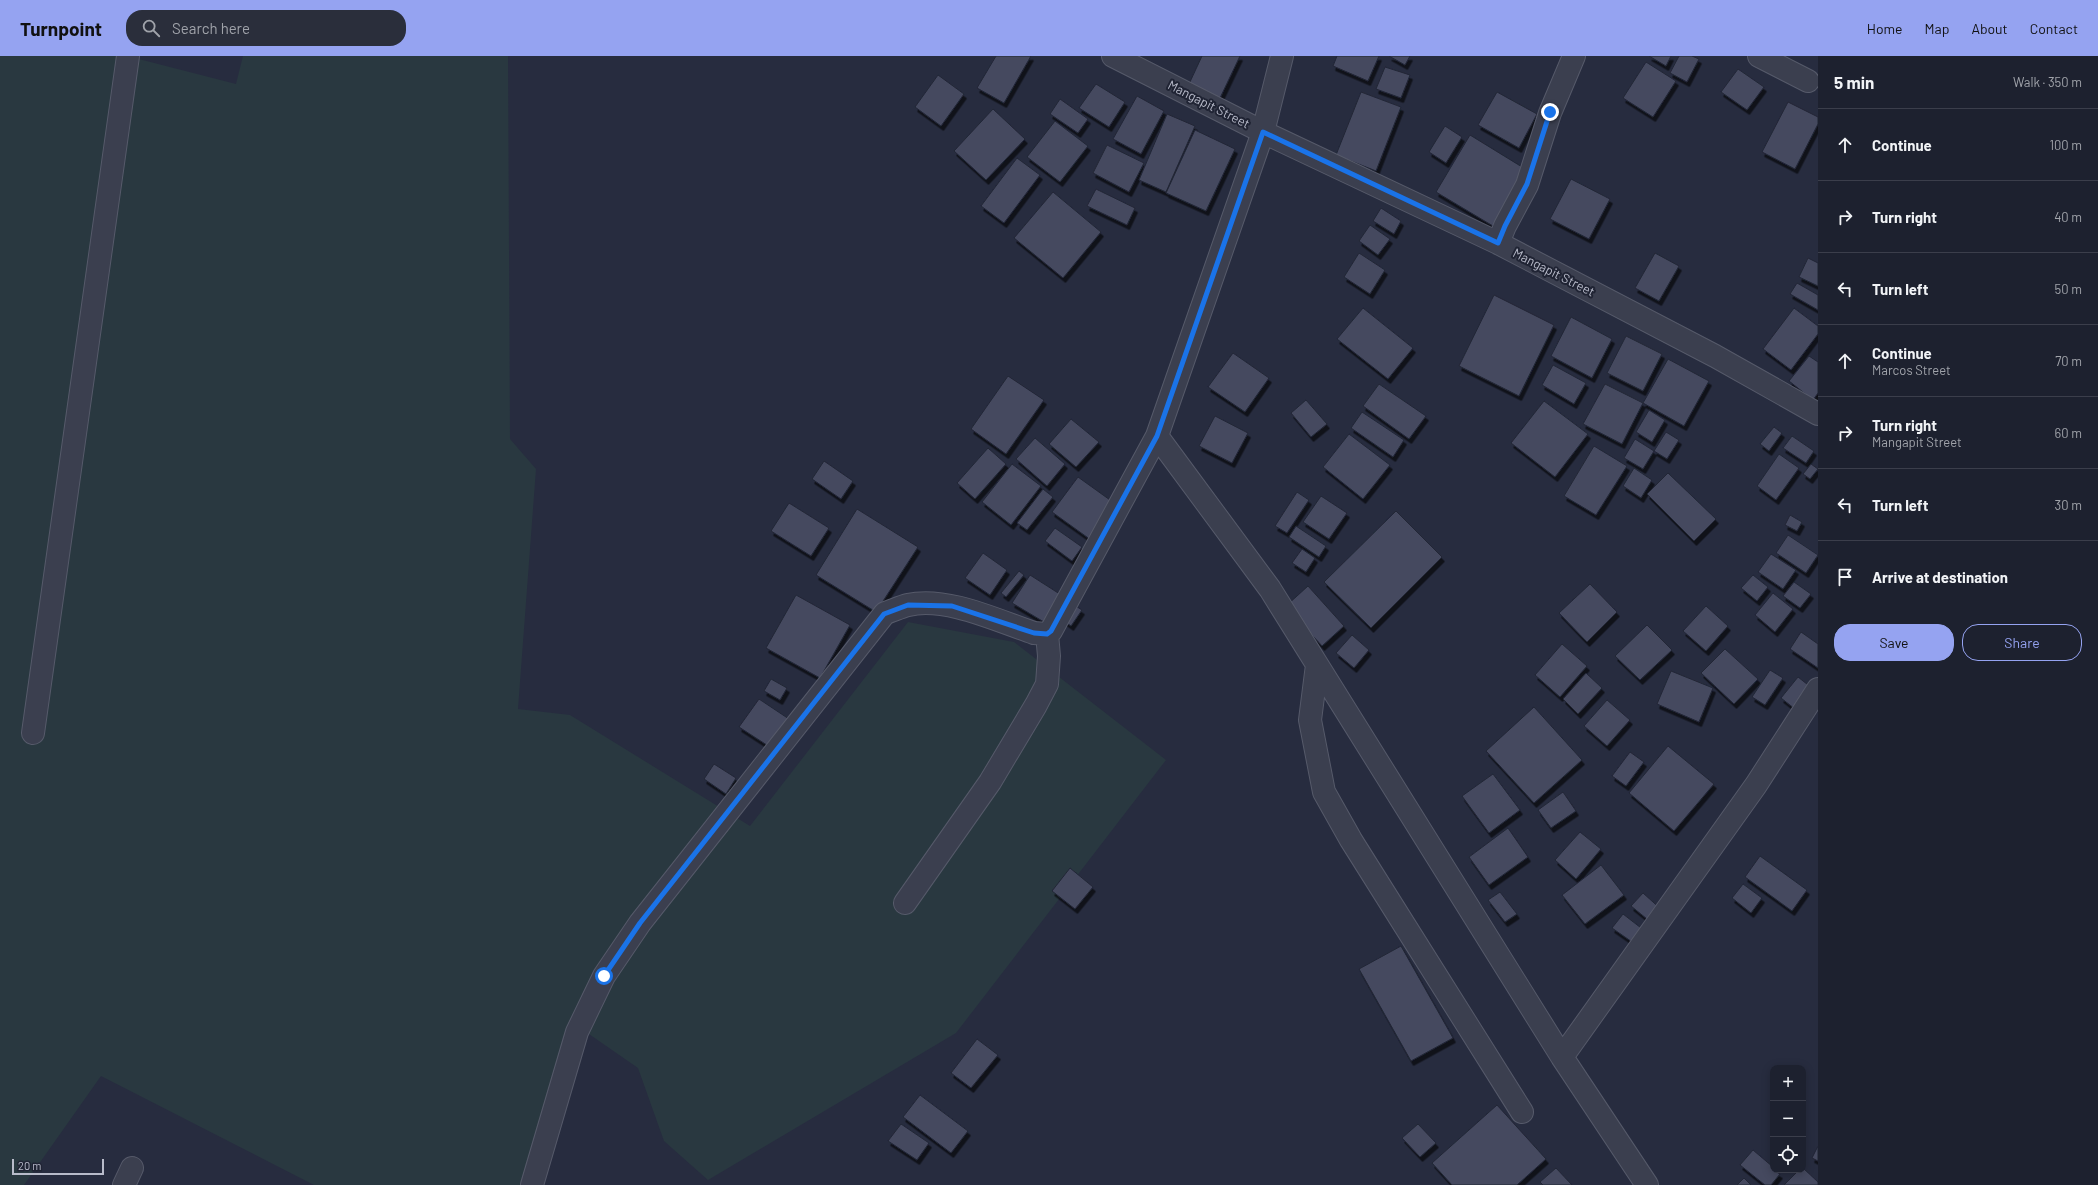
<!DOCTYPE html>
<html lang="en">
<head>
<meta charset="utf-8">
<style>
  :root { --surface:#1d212f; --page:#2a2e3b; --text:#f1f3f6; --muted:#a0a3aa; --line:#3b3e4b; --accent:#95a3f1 }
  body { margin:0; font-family:Barlow,sans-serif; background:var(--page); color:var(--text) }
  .controls { position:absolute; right:12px; bottom:12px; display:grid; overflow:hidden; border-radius:8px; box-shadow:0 2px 10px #0003 }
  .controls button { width:36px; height:36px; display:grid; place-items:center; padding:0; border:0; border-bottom:1px solid var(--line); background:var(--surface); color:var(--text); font:20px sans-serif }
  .scale { position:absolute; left:12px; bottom:10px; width:92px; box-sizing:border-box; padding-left:4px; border:2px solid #b8bbca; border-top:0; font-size:11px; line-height:14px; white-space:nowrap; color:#b8bbca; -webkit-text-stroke:3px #202434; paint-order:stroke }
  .stop { position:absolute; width:12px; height:12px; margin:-9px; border:3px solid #1a73e8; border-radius:50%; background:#fff }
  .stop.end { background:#1a73e8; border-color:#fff; box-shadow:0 1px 4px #0008 }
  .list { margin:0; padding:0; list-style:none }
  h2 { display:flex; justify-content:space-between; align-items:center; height:52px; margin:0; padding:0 16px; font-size:17px }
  h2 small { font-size:13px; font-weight:400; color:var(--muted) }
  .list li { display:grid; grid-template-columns:26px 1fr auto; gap:12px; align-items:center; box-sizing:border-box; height:72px; padding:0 16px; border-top:1px solid var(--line) }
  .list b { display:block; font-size:15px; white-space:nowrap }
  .list p { margin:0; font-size:13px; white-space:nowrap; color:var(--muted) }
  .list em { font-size:13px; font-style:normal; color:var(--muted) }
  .actions { display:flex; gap:8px; padding:12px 16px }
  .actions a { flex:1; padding:9px 0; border:1px solid var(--accent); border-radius:16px; text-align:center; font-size:14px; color:var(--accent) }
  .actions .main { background:var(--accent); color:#111 }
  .icon { flex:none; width:22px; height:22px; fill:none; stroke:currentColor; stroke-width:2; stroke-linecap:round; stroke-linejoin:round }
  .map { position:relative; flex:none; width:1818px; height:1129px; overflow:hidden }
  header { display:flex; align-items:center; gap:24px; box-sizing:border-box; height:56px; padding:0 20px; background:var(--accent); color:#111 }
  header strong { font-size:19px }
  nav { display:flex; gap:22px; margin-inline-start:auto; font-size:14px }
  .search { width:280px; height:36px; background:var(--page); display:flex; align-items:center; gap:10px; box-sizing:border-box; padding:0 14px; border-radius:16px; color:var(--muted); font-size:15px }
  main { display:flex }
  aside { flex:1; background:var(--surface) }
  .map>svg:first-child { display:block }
  .green { fill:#293840 }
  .building { fill:#44495f; stroke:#222636; filter:url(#shadow) }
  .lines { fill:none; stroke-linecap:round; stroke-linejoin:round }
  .minor-casing { stroke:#565a6a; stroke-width:24 }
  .minor { stroke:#3b3f4f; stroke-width:22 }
  .route { stroke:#1a73e8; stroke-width:5 }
  .labels { text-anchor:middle; stroke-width:4; stroke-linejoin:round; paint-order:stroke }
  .street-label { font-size:13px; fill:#b8bbca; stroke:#202434 }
</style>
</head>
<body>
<header>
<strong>Turnpoint</strong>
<div class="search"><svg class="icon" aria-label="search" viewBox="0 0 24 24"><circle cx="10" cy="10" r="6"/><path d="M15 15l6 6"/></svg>Search here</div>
<nav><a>Home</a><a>Map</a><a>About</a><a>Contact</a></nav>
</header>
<main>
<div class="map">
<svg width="1818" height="1129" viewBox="0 0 1818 1129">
  <defs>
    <filter id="shadow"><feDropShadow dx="2.5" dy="4.5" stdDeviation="0" flood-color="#0009"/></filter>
  </defs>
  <rect width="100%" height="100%" fill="#272c3f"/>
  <!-- green -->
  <path class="green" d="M0,0h127l109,28 7,-28h265l2,383 26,30 -18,240 52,6 180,111 158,-204 106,20 152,118 -210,273 -248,147 -44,-39 -26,-73 -65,-45 -48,162h-211l-213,-109 -77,109h-24z"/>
  <!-- building -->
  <path class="building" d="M996,0h35l-27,47 -27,-15z
    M1202,0h38l-20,42 -31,-14z
    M1337,0h42l-11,25 -35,-15z
    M1389,0h21l-5,9z
    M1649,0h22l-5,10z
    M1679,0h13l7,3 -12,23 -17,-9z
    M1646,6l30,19 -23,36 -30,-19z
    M1385,11l25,8 -9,23 -25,-9z
    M1738,13l26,18 -17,23 -26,-18z
    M938,19l26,19 -23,32 -26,-19z
    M1096,28l29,18 -16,25 -30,-19z
    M1361,36l40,15 -25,64 -40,-16z
    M1497,36l40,22 -18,34 -41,-23z
    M1137,40l27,15 -23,43 -28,-15z
    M1060,43l28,20 -10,14 -28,-19z
    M1788,46l30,15v7l-23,45 -33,-17z
    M993,53l32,30 -39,41 -32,-29z
    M1167,58l28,12 -29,66 -27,-12z
    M1055,65l33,25 -28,36 -33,-25z
    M1445,70l17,11 -16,26 -17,-11z
    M1195,74l40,19 -29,62 -40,-18z
    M1470,79l57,35 -34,56 -57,-34z
    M1107,89l37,18 -15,29 -36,-19z
    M1017,102l23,17 -36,48 -23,-17z
    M1571,123l39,20 -21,40 -39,-20z
    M1096,133l39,19 -8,17 -40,-19z
    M1053,136l48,40 -38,46 -49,-40z
    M1381,152l20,13 -7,13 -21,-13z
    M1370,169l20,14 -12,16 -19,-14z
    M1359,197l26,17 -15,24 -26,-17z
    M1655,197l24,13 -20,35 -24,-13z
    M1808,202l10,5v23l-19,-9z
    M1797,227l21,12v15l-28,-16z
    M1494,239l60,30 -35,71 -60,-30z
    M1363,252l50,40 -25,31 -51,-40z
    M1794,252l24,18v8l-27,36 -28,-21z
    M1571,261l41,22 -20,39 -41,-22z
    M1626,280l36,18 -19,37 -36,-18z
    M1233,297l36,25 -24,34 -37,-25z
    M1809,300l9,6v31l-5,7 -24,-19z
    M1668,303l41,22 -25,45 -41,-23z
    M1553,309l33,18 -12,21 -32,-19z
    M1008,320l36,24 -38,54 -35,-25z
    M1379,328l47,32 -17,23 -46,-33z
    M1605,328l38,19 -21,41 -39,-20z
    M1306,344l21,24 -16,13 -20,-24z
    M1544,345l44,33 -33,43 -44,-34z
    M1649,354l16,10 -13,22 -16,-10z
    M1362,356l42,28 -11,17 -42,-29z
    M1215,360l33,17 -16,30 -33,-17z
    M1071,363l28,23 -23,25 -27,-23z
    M1774,371l8,6 -13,18 -9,-7z
    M1666,376l13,8 -12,19 -13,-8z
    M1349,378l41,31 -27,34 -40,-32z
    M1792,380l22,15 -8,12 -23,-15z
    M1035,382l30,26 -18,22 -31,-27z
    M1635,383l19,12 -11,18 -19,-11z
    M1594,390l33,20 -31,49 -32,-19z
    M988,392l18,16 -31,35 -18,-16z
    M1779,398l20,14 -23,32 -19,-14z
    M824,405l29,20 -12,18 -29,-20z
    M1012,408l29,22 -30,39 -29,-23z
    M1811,408l7,5 -8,10 -7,-5z
    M1634,412l18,12 -11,18 -18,-12z
    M1668,417l48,46 -22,22 -47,-47z
    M1078,421l39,28 -26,35 -39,-28z
    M1043,433l10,8 -26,33 -10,-7z
    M1297,436l12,8 -22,33 -12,-7z
    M1321,440l26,17 -18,26 -26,-17z
    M789,447l40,25 -18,28 -40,-25z
    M857,453l61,38 -42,65 -60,-37z
    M1396,455l46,46 -71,71 -47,-46z
    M1790,459l12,7 -5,9 -12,-6z
    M1296,470l30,20 -7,11 -30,-20z
    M1055,472l27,19 -10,14 -27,-20z
    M1788,479l30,20 -12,18 -30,-20z
    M1302,493l13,9 -9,14 -14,-9z
    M983,497l24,17 -17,25 -25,-17z
    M1771,498l25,16 -13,19 -25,-17z
    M1019,515l5,4 -18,22 -5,-4z
    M1030,519l36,23 -17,27 -37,-22z
    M1753,519l15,12 -11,14 -16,-13z
    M1794,526l17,12 -11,14 -17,-12z
    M1590,528l27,28 -30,30 -28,-29z
    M1308,530l36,40 -22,20 -36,-40z
    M1773,537l20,16 -18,23 -20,-17z
    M796,539l54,30 -30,53 -54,-30z
    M1071,547l11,7 -11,16 -11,-8z
    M1706,550l22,20 -22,25 -23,-20z
    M1647,569l25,25 -32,30 -25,-24z
    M1801,576l17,12v24l-28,-19z
    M1352,579l17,15 -15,18 -18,-15z
    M1562,588l25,22 -27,31 -25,-22z
    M1725,593l33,30 -24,25 -33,-31z
    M1770,614l13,8 -18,27 -13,-8z
    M1671,615l42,17 -14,34 -42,-18z
    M1586,617l16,15 -24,26 -15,-15z
    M1798,621l14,11 -17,21 -14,-11z
    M771,623l16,9 -7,12 -16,-9z
    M759,643l33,22 -19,28 -34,-22z
    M1607,644l23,20 -23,26 -23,-20z
    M1534,651l48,53 -48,43 -48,-52z
    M1668,690l46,38 -40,47 -45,-38z
    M1630,696l14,10 -18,24 -14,-10z
    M714,708l22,14 -10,16 -22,-15z
    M1493,718l27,36 -31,23 -27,-37z
    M1563,736l13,19 -25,17 -13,-18z
    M1508,772l20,29 -39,28 -20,-28z
    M1580,776l21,17 -25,30 -21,-19z
    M1760,800l47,34 -15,21 -47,-34z
    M1601,809l23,30 -39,29 -23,-29z
    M1070,812l23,19 -18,22 -23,-18z
    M1743,828l19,14 -11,15 -19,-15z
    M1500,836l17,22 -12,8 -17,-22z
    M1643,837l20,18 -11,12 -21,-17z
    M1623,858l22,17 -10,13 -23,-16z
    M1401,890l52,92 -42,23 -52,-92z
    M977,983l21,16 -27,33 -20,-15z
    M920,1039l48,36 -17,22 -48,-36z
    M1497,1049l49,54 -29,26h-65l-20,-22z
    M901,1068l28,19 -12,17 -29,-19z
    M1418,1068l18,19 -16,14 -18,-19z
    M1818,1090v15l-6,-3z
    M1753,1094l20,17v3l7,4 -9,11h-6l-25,-20z
    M1556,1112l16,17h-29l-3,-3z
    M1803,1112l15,14v3h-34l15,-15h4z
    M1744,1122l7,7h-14z"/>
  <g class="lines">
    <defs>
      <path id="minor" d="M1113,0l150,76 235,111 217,113 103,58
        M1759,0l49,25
        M1498,187l7,-17 22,-41 23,-72 24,-57
        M1157,380l113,153 292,468 85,128
        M1317,609l-7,55 14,72 27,48 171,272
        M33,677l95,-677
        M905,847l85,-121 46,-77 11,-21 2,-28 -2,-22
        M1562,1001l194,-272 62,-96
        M124,1129l8,-17
        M532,1129l45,-153 27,-56 36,-53 245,-310c7,-2 15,-6 23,-8 38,-9 90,16 126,28l13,1 4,-3 106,-195 106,-304 19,-76"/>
    </defs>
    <!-- minor casing -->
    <use href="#minor" class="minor-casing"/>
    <!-- minor -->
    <use href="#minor" class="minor"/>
  </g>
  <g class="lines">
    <!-- route -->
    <path class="route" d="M604,920l36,-53 244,-309 24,-9 44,1 82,27 13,1 4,-3 106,-195 106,-304 235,111 7,-17 22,-42 23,-72"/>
  </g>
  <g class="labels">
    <!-- street labels -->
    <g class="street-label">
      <text transform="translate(1209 48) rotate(27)" y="5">Mangapit Street</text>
      <text transform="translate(1554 216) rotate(27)" y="5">Mangapit Street</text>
    </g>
  </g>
</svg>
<div class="controls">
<button>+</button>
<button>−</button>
<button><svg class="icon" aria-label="locate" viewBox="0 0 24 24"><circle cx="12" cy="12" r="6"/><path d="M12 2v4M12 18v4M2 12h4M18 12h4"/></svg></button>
</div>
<div class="scale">20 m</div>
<div class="stop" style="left:604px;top:920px"></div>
<div class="stop end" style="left:1550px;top:56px"></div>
</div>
<aside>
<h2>5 min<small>Walk · 350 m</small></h2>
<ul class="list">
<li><svg class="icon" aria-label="ahead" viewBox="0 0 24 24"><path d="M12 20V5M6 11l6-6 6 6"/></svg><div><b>Continue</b></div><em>100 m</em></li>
<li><svg class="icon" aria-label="right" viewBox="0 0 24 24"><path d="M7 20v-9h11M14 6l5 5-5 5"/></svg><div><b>Turn right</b></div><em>40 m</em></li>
<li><svg class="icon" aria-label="left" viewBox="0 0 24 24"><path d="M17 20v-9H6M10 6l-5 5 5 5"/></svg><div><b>Turn left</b></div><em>50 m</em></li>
<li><svg class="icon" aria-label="ahead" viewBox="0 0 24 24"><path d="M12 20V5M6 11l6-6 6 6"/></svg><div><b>Continue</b><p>Marcos Street</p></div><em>70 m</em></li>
<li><svg class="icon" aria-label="right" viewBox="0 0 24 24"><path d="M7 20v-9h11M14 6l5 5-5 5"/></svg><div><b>Turn right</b><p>Mangapit Street</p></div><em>60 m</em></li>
<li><svg class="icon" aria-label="left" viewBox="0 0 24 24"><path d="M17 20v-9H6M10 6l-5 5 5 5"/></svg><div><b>Turn left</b></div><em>30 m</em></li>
<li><svg class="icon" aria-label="arrive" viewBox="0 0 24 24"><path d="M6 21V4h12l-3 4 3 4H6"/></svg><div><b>Arrive at destination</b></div></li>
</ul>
<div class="actions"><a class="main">Save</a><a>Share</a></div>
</aside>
</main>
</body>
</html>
